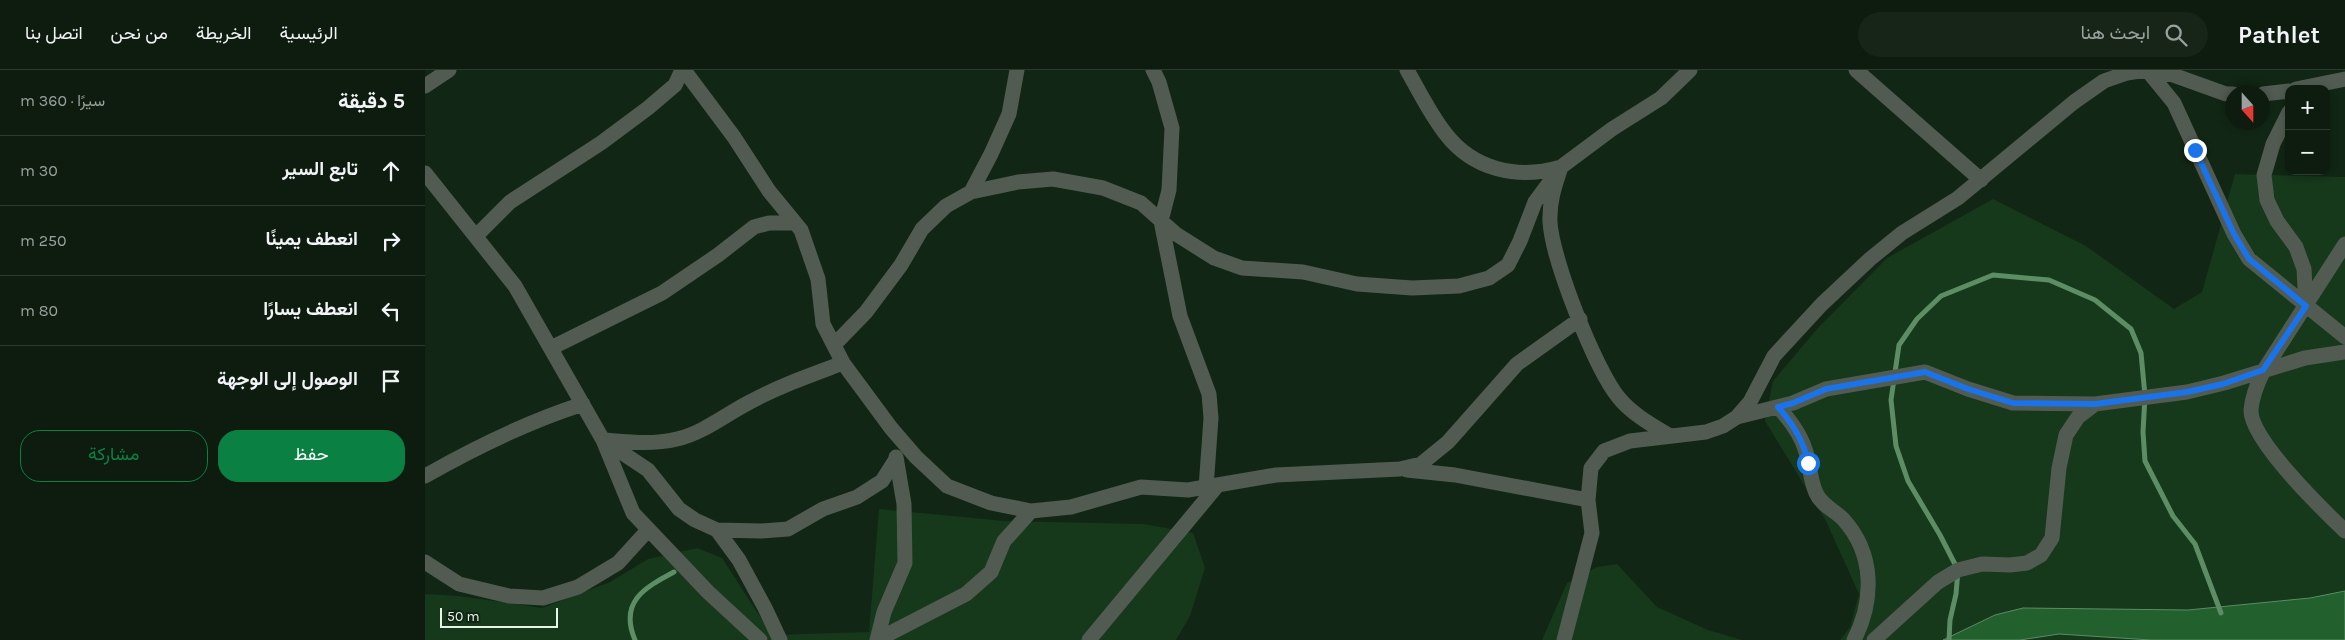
<!DOCTYPE html>
<html lang="ar">
<head>
<meta charset="utf-8">
<style>
  :root { --surface:#0d1c0f; --page:#162518; --text:#f1f3f6; --muted:#9aa19e; --line:#2d3a2f; --accent:#0b8043 }
  body { margin:0; font-family:Karla,Vazirmatn,sans-serif; background:var(--page); color:var(--text); direction:rtl }
  .controls { position:absolute; right:15px; top:15px; display:grid; overflow:hidden; border-radius:10px; box-shadow:0 2px 8px #0003 }
  .controls button { width:45px; height:45px; display:grid; place-items:center; padding:0; border:0; border-bottom:1px solid var(--line); background:var(--surface); color:var(--text); font:25px sans-serif }
  .compass { position:absolute; left:1800px; top:15px; width:45px; height:45px; border-radius:50%; background:var(--surface); box-shadow:0 2px 8px #0003; rotate:159deg }
  .scale { position:absolute; left:15px; bottom:12px; width:118px; box-sizing:border-box; padding-left:5px; border:2px solid #e7f5e8; border-top:0; font-size:14px; line-height:18px; white-space:nowrap; color:#e7f5e8; -webkit-text-stroke:4px #112614; paint-order:stroke }
  .stop { position:absolute; width:15px; height:15px; margin:-11px; border:4px solid #1a73e8; border-radius:50%; background:#fff }
  .stop.end { background:#1a73e8; border-color:#fff; box-shadow:0 1px 5px #0008 }
  .list { margin:0; padding:0; list-style:none }
  h2 { display:flex; justify-content:space-between; align-items:center; height:65px; margin:0; padding:0 20px; font-size:21px }
  h2 small { font-size:16px; font-weight:400; color:var(--muted) }
  .list li { display:grid; grid-template-columns:32px 1fr auto; gap:15px; align-items:center; box-sizing:border-box; height:70px; padding:0 20px; border-top:1px solid var(--line) }
  .list b { display:block; font-size:19px; white-space:nowrap }
  .list em { font-size:16px; font-style:normal; color:var(--muted) }
  .actions { display:flex; gap:10px; padding:15px 20px }
  .actions a { flex:1; padding:11px 0; border:1px solid var(--accent); border-radius:20px; text-align:center; font-size:18px; color:var(--accent) }
  .actions .main { background:var(--accent); color:#fff }
  .icon { flex:none; width:28px; height:28px; fill:none; stroke:currentColor; stroke-width:2; stroke-linecap:round; stroke-linejoin:round }
  .map { position:relative; flex:none; width:1920px; height:570px; overflow:hidden; direction:ltr }
  header { display:flex; align-items:center; gap:30px; box-sizing:border-box; height:70px; padding:0 25px; background:var(--surface); border-bottom:1px solid var(--line) }
  header strong { font-size:24px }
  nav { display:flex; gap:28px; margin-inline-start:auto; font-size:18px }
  .search { width:350px; height:45px; background:var(--page); display:flex; align-items:center; gap:12px; box-sizing:border-box; padding:0 18px; border-radius:28px; color:var(--muted); font-size:19px }
  main { display:flex }
  aside { flex:1; background:var(--surface) }
  .map>svg:first-child { display:block }
  .green { fill:#16381b }
  .water { fill:#22602d; stroke:#5d8d65 }
  .lines { fill:none; stroke-linecap:round; stroke-linejoin:round }
  .stream { stroke:#5d8d65; stroke-width:5 }
  .street { stroke:#515b51; stroke-width:15 }
  .route { stroke:#1a73e8; stroke-width:6 }
</style>
</head>
<body>
<header>
<strong>Pathlet</strong>
<div class="search"><svg class="icon" aria-label="search" viewBox="0 0 24 24"><circle cx="10" cy="10" r="6"/><path d="M15 15l6 6"/></svg>ابحث هنا</div>
<nav><a>الرئيسية</a><a>الخريطة</a><a>من نحن</a><a>اتصل بنا</a></nav>
</header>
<main>
<div class="map">
<svg width="1920" height="570" viewBox="0 0 1920 570">
  <rect width="100%" height="100%" fill="#112614"/>
  <!-- green -->
  <path class="green" d="M1810,104l110,3v414l-35,7 -122,12 -165,-2 -28,7 -52,25h-103l10,-13 9,-33 -33,-73 -61,-100 8,-40 45,-53 69,-70 106,-59 93,47 88,63 28,-17z
    M454,439l126,12 139,3 49,9 12,35 -15,48 -14,24h-751v-46l34,2 83,12 68,-26 38,-23 49,-11 25,10 50,77 97,-3z
    M1192,494l40,43 51,23 34,10h-200l25,-57 30,-16z
    M1634,564l83,4 9,2h-131z"/>
  <!-- water -->
  <path class="water" d="M1920,521v49h-194l-92,-6 -39,6h-77l52,-25 28,-7 165,2 122,-12z"/>
  <g class="lines">
    <!-- stream -->
    <path class="stream" d="M210,570c-16,-38 9,-52 39,-68
      M1524,570l1,-20 6,-26 2,-24 -18,-35 -32,-54 -12,-35 -5,-46 8,-55 18,-26 24,-23 52,-21 56,5 46,20 36,29 10,24 4,43 -2,36 2,29 28,55 22,28 26,69"/>
    <!-- street -->
    <path class="street" d="M259,0l50,67 35,54 32,39 17,49 5,45 20,39 48,65 25,29 31,29 44,17 40,8 40,-4 70,-20 47,3 88,-15 124,-6 21,-5 27,-22 69,-78 63,-45
      M728,0l6,12 13,46 -3,62 -8,31 19,95 29,78 2,24 -5,70
      M982,0c12,21 23,44 38,63 28,37 73,47 116,34 -6,18 -12,35 -11,55 2,37 45,147 69,176 13,16 33,27 51,38
      M1431,0l125,110
      M1722,0l27,33 60,131 15,25 96,78
      M1723,0l25,5 53,19h7
      M0,16l24,-16
      M1871,19l49,-10
      M1838,24l26,-3
      M1864,42l-16,32 -9,31 3,25 10,21 19,26 8,22 2,37
      M0,103l90,113 88,154 30,73 75,79 52,48
      M546,122l20,-38 18,-40 8,-44
      M51,166l34,-34 91,-59 47,-35 27,-23 7,-15
      M1920,174l-81,126c-6,12 -12,26 -13,40 -1,29 72,100 94,121
      M409,275l32,-33 35,-47 21,-36 24,-23 25,-14 47,-10 35,-3 50,9 38,15 35,31 38,24 28,10 61,4 54,12 55,4 47,-2 30,-8 19,-13 12,-24 15,-39 26,-35 51,-38 49,-31 29,-28
      M126,278l111,-55 56,-38 36,-28 15,-4h26
      M1353,337c12,13 23,27 28,45 4,13 4,28 10,41 5,12 18,17 27,26 32,35 31,82 11,121
      M1312,347l13,-15 24,-46 48,-52 48,-45 32,-26 56,-35 116,-96 30,-21 23,-8 19,-3
      M178,370l45,30 31,39 16,11 22,10 44,1 27,-2 35,-20 34,-12 25,-16 14,-22
      M179,370c25,2 48,5 73,-1 26,-6 48,-24 71,-36 31,-17 63,-28 95,-40
      M982,400l48,5 133,25
      M0,406c51,-29 102,-54 158,-72
      M292,460l22,30 26,48 15,32
      M0,492l34,22 50,12 34,2 35,-11 40,-24 30,-33
      M452,570l7,-28 21,-49 -1,-59 -8,-47
      M452,570l89,-46 25,-22 13,-31 27,-30
      M664,570l128,-154
      M1139,570l28,-107 -4,-33 3,-32 13,-17 26,-10 76,-9 17,-6 14,-9 56,-14 33,-14 99,-17 43,17 45,14 82,1
      M1449,570l64,-58 20,-12 24,-6 28,1 17,-2 14,-8 11,-17 7,-70 7,-33 12,-18 17,-13 92,-12 37,-9 81,-25 40,-6"/>
  </g>
  <g class="lines">
    <!-- route -->
    <path class="route" d="M1383,393c-4,-22 -15,-39 -30,-56l15,-4 33,-14 99,-17 43,17 45,14 82,1 92,-12 36,-8 40,-14 43,-64 -57,-47 -15,-25 -39,-84"/>
  </g>
</svg>
<div class="controls">
<button>+</button>
<button>−</button>
</div>
<svg class="compass" viewBox="-18 -18 36 36"><path d="M0-13l5 13h-10z" fill="#e53935"/><path d="M0 13l5-13h-10z" fill="#9aa19e"/></svg>
<div class="scale">50 m</div>
<div class="stop" style="left:1383px;top:393px"></div>
<div class="stop end" style="left:1770px;top:80px"></div>
</div>
<aside>
<h2>5 دقيقة<small>سيرًا · 360 m</small></h2>
<ul class="list">
<li><svg class="icon" aria-label="ahead" viewBox="0 0 24 24"><path d="M12 20V5M6 11l6-6 6 6"/></svg><div><b>تابع السير</b></div><em>30 m</em></li>
<li><svg class="icon" aria-label="right" viewBox="0 0 24 24"><path d="M7 20v-9h11M14 6l5 5-5 5"/></svg><div><b>انعطف يمينًا</b></div><em>250 m</em></li>
<li><svg class="icon" aria-label="left" viewBox="0 0 24 24"><path d="M17 20v-9H6M10 6l-5 5 5 5"/></svg><div><b>انعطف يسارًا</b></div><em>80 m</em></li>
<li><svg class="icon" aria-label="arrive" viewBox="0 0 24 24"><path d="M6 21V4h12l-3 4 3 4H6"/></svg><div><b>الوصول إلى الوجهة</b></div></li>
</ul>
<div class="actions"><a class="main">حفظ</a><a>مشاركة</a></div>
</aside>
</main>
</body>
</html>
